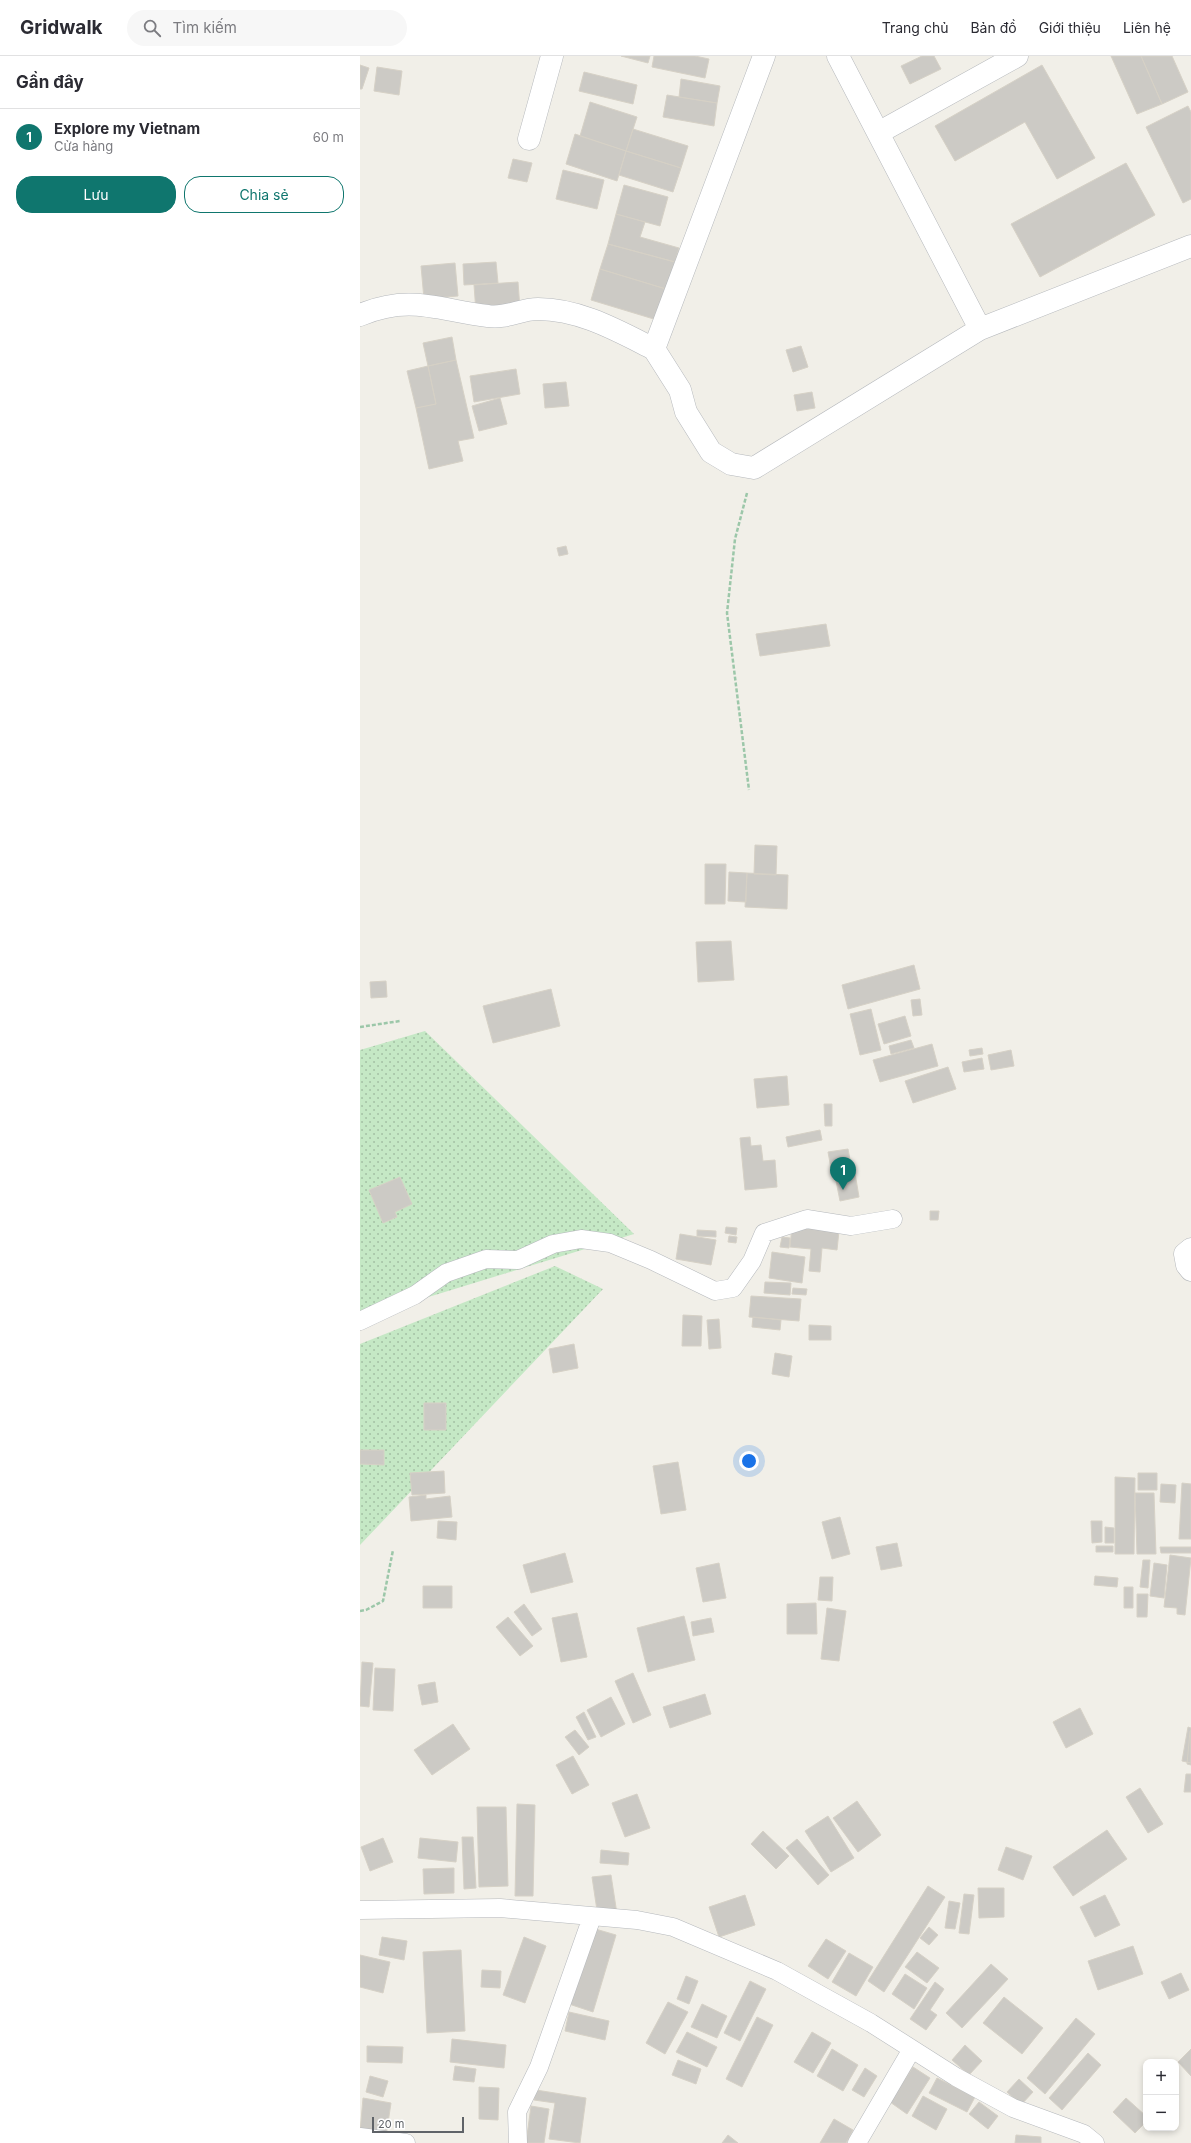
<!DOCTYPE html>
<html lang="vi">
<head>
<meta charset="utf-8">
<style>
  :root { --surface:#fff; --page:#f7f7f7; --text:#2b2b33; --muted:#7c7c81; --line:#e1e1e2; --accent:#0f766e }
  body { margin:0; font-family:Inter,sans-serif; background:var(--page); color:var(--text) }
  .controls { position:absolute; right:12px; bottom:12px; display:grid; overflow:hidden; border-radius:8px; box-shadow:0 2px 6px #0003 }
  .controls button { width:36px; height:36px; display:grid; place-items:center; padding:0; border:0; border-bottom:1px solid var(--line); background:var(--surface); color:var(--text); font:20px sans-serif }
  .scale { position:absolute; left:12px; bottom:10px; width:92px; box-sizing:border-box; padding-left:4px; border:2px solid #5f6368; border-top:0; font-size:11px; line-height:14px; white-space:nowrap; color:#5f6368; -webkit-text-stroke:3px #fff; paint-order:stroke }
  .you { position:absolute; left:389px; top:1405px; width:14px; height:14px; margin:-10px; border:3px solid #fff; border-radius:50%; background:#1a73e8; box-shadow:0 0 0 6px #1a73e833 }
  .badge { display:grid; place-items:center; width:26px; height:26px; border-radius:50%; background:var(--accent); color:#fff; font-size:13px; font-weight:700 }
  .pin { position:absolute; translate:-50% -33px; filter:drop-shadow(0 1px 2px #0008) }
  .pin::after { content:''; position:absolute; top:21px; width:14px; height:12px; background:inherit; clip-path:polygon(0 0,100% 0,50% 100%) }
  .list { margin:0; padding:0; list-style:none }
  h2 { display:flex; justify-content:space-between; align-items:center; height:52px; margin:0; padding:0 16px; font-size:17px }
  h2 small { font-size:13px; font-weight:400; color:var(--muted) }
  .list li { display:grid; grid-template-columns:26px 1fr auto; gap:12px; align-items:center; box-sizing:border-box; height:56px; padding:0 16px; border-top:1px solid var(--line) }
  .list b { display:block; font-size:15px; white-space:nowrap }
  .list p { margin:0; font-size:13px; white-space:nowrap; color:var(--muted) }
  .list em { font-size:13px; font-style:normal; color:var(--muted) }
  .actions { display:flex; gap:8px; padding:12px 16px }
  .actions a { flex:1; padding:9px 0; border:1px solid var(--accent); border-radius:16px; text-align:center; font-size:14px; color:var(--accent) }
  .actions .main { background:var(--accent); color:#fff }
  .icon { flex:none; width:22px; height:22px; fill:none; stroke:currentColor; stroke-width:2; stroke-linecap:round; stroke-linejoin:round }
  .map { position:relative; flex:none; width:831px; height:2087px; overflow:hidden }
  header { display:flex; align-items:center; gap:24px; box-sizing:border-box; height:56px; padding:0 20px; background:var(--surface); border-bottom:1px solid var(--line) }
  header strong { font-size:19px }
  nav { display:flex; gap:22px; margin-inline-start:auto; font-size:14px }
  .search { width:280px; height:36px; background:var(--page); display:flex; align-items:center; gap:10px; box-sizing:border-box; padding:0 14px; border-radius:22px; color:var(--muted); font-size:15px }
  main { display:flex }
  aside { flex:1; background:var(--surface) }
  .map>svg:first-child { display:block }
  .green { fill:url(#green-dots) }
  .building { fill:#cccac5; stroke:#d6d1c6 }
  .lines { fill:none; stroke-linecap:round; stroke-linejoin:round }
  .lane-casing { stroke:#b5b8bc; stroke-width:19 }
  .street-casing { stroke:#b5b8bc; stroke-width:23 }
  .path { stroke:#9cc7a9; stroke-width:2.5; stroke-dasharray:4 2; stroke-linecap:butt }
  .lane { stroke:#fff; stroke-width:18 }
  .street { stroke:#fff; stroke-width:22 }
</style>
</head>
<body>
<header>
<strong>Gridwalk</strong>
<div class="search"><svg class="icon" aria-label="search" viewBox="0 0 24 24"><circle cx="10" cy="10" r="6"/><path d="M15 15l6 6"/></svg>Tìm kiếm</div>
<nav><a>Trang chủ</a><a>Bản đồ</a><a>Giới thiệu</a><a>Liên hệ</a></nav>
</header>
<main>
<aside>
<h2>Gần đây<small></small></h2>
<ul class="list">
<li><span class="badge">1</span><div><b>Explore my Vietnam</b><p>Cửa hàng</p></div><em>60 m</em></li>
</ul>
<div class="actions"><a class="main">Lưu</a><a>Chia sẻ</a></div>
</aside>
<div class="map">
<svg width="831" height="2087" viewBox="0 0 831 2087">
  <defs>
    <pattern id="green-dots" width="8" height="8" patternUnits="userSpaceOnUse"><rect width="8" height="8" fill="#c5e8c5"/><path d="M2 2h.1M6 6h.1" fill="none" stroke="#a3c0a4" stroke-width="1.8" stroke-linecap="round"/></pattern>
  </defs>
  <rect width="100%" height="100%" fill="#f1efe8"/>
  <!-- green -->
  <path class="green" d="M65,975l209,203 -274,84v-268z
    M195,1210l48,23 -243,256v-201z"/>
  <!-- building -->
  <path class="building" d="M261,0h29l-2,7z
    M294,0h41l14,3 -4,19 -53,-11z
    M562,0h12l7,13 -31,15 -9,-18z
    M751,0h30l21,48 -25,10z
    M781,0h31l16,36 -26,12z
    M0,9l9,3 -7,21h-2z
    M682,9l53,93 -38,21 -32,-57 -70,39 -20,-35z
    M17,11l25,4 -3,24 -25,-4z
    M224,16l53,13 -4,19 -54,-13z
    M321,23l39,7 -3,17 -38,-6z
    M307,39l50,8 -3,23 -51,-9z
    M230,46l47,15 -11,34 -46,-15z
    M828,50l3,6v87l-8,4 -37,-76z
    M273,73l55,17 -7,22 -55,-17z
    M215,78l51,17 -9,30 -51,-17z
    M266,95l55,17 -8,24 -54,-17z
    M153,103l19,4 -5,19 -19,-4z
    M766,107l29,52 -115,62 -29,-53z
    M203,114l41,10 -7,29 -41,-10z
    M264,129l44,12 -8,29 -44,-12z
    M256,158l29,8 -5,15 39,11 -4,14 -67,-18z
    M248,188l67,18 -9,27 -66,-20z
    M136,206l2,21 -34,2 -1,-21z
    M95,207l3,33 -34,3 -3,-33z
    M240,213l66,20 -9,31 -66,-20z
    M158,226l2,27 -44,3 -2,-27z
    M92,281l4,23 -28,6 -5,-23z
    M441,290l7,21 -15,5 -7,-22z
    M96,304l18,78 -16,3 5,20 -34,8 -13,-61 20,-4 -8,-38z
    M68,310l8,38 -20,4 -9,-37z
    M156,313l4,25 -46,8 -4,-26z
    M206,326l3,24 -24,2 -2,-24z
    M452,336l3,16 -18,3 -3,-16z
    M140,342l7,26 -28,7 -7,-25z
    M206,490l2,8 -9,2 -2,-8z
    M466,568l4,22 -70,10 -4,-22z
    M395,789l22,1 -1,29 -22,-1z
    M345,808h21l-1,40h-20z
    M369,816l18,1 -1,29 -18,-1z
    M387,817l41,2 -1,34 -42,-2z
    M371,885l3,39 -36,2 -2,-40z
    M554,909l6,24 -72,20 -6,-24z
    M26,925l1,16 -16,1 -1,-16z
    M191,933l9,37 -67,17 -10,-37z
    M560,943l2,16 -9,1 -2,-16z
    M511,953l10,41 -21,5 -10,-41z
    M545,960l6,20 -27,8 -6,-20z
    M551,984l3,8 -23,6 -2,-8z
    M572,988l6,22 -58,16 -7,-22z
    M622,992l1,6 -13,2 -1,-6z
    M651,994l3,16 -23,4 -3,-15z
    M622,1002l2,11 -20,3 -2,-10z
    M588,1011l8,22 -43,14 -8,-22z
    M427,1020l2,29 -32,3 -3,-29z
    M464,1048h8v22h-7z
    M460,1074l2,10 -34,7 -2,-10z
    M390,1081l1,9 10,-1 2,16 12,-1 2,27 -32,3 -5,-52z
    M488,1093l4,21 -20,4 -4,-22z
    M495,1117l4,24 -19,4 -5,-25z
    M40,1121l12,27 -17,8 2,5 -14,6 -14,-33z
    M570,1155h9l-1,9h-8z
    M432,1170l47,5 -2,19 -15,-2 -2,24 -11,-1 2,-22 -21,-2z
    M366,1171l11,1 -1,7 -11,-2z
    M337,1174l19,1v6l-19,-1z
    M320,1178l36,6 -5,25 -35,-6z
    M369,1180l8,1 -1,6 -8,-1z
    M422,1181l8,1 -1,10 -9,-1z
    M412,1196l33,5 -3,26 -33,-5z
    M405,1226l26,1 -1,12 -26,-2z
    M433,1232l14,1 -1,6 -14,-1z
    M391,1240l50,3 -2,22 -50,-4z
    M323,1259l19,1 -1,30h-19z
    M393,1261l28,3 -1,10 -28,-3z
    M359,1263l2,29 -12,1 -2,-29z
    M449,1269l22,1v14h-22z
    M214,1288l4,24 -25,5 -4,-24z
    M415,1297l17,3 -3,21 -17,-3z
    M64,1347h22v27h-22z
    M0,1394h24v15l-24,-1z
    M318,1406l8,48 -25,4 -8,-48z
    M84,1415l1,22 -33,2 -2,-22z
    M778,1417h19v17h-19z
    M755,1421l20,1 -1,76h-19z
    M822,1427l9,1v55h-12z
    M801,1428l15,1 -1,18 -15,-1z
    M775,1437h19l2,61h-19z
    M66,1439v4l24,-3 2,21 -41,4 -2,-24z
    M480,1461l10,37 -18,5 -10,-37z
    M78,1465l19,1 -1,18 -19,-2z
    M731,1465h11v21l-10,1z
    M745,1471l9,1v15h-9z
    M537,1487l5,23 -21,4 -5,-23z
    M736,1490h17v6h-17z
    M800,1491h31v6h-30z
    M205,1497l8,29 -42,11 -8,-28z
    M810,1499l21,3 -6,57 -8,-1v-6l-13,-1z
    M783,1504h7l-2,28 -8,-1z
    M359,1507l7,35 -23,4 -7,-34z
    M794,1507l13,2 -3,33 -14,-2z
    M735,1520l23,2 -1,9 -23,-2z
    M460,1521h13l-1,24 -14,-1z
    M63,1530h29v22h-29z
    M764,1531h9v21h-9z
    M777,1538h11l-1,23h-10z
    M456,1547l1,31h-30v-30z
    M164,1548l18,25 -10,7 -18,-24z
    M467,1552l19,3 -7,50 -18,-2z
    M217,1557l10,44 -26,5 -9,-44z
    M324,1560l11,44 -47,12 -11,-44z
    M148,1561l25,29 -13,10 -24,-29z
    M351,1562l3,14 -21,4 -2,-14z
    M2,1606l11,1 -4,44 -9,-1z
    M15,1612l20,1 -2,42 -20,-1z
    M273,1617l18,42 -18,8 -18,-42z
    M75,1626l3,20 -16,3 -4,-20z
    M345,1638l6,20 -41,14 -7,-21z
    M251,1641l14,27 -24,13 -14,-27z
    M720,1652l13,26 -27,14 -13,-26z
    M224,1656l12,25 -8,3 -12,-23z
    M93,1668l17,25 -38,26 -18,-25z
    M828,1671l3,1v35l-9,-2z
    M215,1674l14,17 -10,8 -14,-18z
    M830,1675h1v34l-4,-1z
    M213,1700l16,29 -17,9 -16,-29z
    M826,1718h5v18h-7z
    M780,1732l23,36 -15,9 -22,-36z
    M277,1738l13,34 -25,9 -13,-34z
    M497,1745l24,34 -23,17 -25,-34z
    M157,1748l18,1 -2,91h-18z
    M117,1751h29l2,79 -29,1z
    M468,1760l26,42 -23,14 -26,-41z
    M747,1774l20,29 -54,37 -20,-29z
    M403,1775l26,25 -13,13 -25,-25z
    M102,1781h11l3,51 -12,1z
    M23,1782l10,24 -23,9 -9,-24z
    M60,1782l38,4 -2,20 -38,-4z
    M437,1783l32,36 -11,10 -32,-37z
    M646,1791l26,9 -9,24 -25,-10z
    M241,1794l28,3 -1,12 -28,-2z
    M94,1812v25l-30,1 -1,-25z
    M251,1819l6,39 -19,3 -6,-40z
    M568,1830l17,11 -61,95 -16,-11z
    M618,1832h26v29l-25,1z
    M604,1838l10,1 -5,39 -10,-1z
    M385,1839l10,30 -36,12 -10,-30z
    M745,1839l15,30 -25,12 -15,-30z
    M589,1845l11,2 -5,26 -10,-1z
    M569,1871l9,8 -9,10 -9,-7z
    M232,1872l24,7 -23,77 -24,-8z
    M22,1881l25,4 -3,19 -25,-5z
    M164,1881l22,9 -21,57 -22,-8z
    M466,1883l20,12 -18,28 -20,-13z
    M773,1890l10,28 -45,16 -10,-29z
    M101,1894l4,81 -38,2 -4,-81z
    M557,1896l22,16 -12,15 -22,-16z
    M489,1897l24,14 -17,29 -24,-14z
    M0,1899l30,7 -7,31 -23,-6z
    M631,1908l17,15 -46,49 -16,-15z
    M122,1914l19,1 -1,17 -19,-1z
    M821,1917l8,17 -20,9 -8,-17z
    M545,1918l22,14 -13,21 -22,-15z
    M326,1920l12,5 -9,23 -12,-5z
    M390,1925l16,8 -26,52 -16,-8z
    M575,1926l9,7 -14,21 7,5 -11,15 -16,-11z
    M644,1941l39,31 -21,26 -39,-31z
    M308,1946l20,10 -23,42 -19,-11z
    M342,1948l25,12 -10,22 -26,-11z
    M209,1956l40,9 -4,19 -40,-9z
    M397,1961l16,8 -31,62 -16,-8z
    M716,1962l19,16 -50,60 -18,-16z
    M327,1976l30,15 -10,20 -31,-15z
    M452,1976l19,11 -18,30 -19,-11z
    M92,1983l54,6 -2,23 -54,-6z
    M605,1989l17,16 -13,14 -17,-15z
    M7,1990l36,1 -1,16 -35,-1z
    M472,1993l26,16 -15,26 -26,-15z
    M831,1993v27l-13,-14z
    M728,1997l13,12 -39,45 -13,-12z
    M318,2004l23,9 -5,15 -24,-9z
    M95,2010l21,3 -2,13 -21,-2z
    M553,2011l17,11 -23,36 -17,-12z
    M505,2012l12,8 -13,21 -12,-7z
    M10,2020l18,5 -5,16 -17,-5z
    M577,2022l38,19 -8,15 -38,-19z
    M659,2023l14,13 -12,13 -14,-13z
    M119,2031l20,1 -1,32 -19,-1z
    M176,2034l50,8 -6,45 -31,-4 6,-36 -21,-3z
    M563,2040l24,13 -11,21 -24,-14z
    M3,2042l28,5 -5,33 -26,-4z
    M766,2042l20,18v6l-11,11 -22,-21z
    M619,2046l19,14 -10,13 -19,-15z
    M171,2050l18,3 -5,34h-18z
    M474,2063l19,11 -7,13h-26z
    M368,2079l10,8h-16z
    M656,2079l25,2v6h-26z"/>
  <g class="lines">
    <defs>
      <path id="lane" d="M0,1265l55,-26 31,-22 40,-14 32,1 35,-16 28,-5 29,4 41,17 64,31 18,-3 19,-27 12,-28 43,-14 44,7 42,-7
        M0,1854l140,-2 137,12 36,7 104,44 94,52 85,54 57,31 71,26 11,9
        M0,2081l46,6
        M158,2087l-1,-31 22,-45 53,-150
        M497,2087l55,-94"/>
      <path id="street" d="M404,0l-110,293 26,41 6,22 25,40 20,12 23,4 226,-139 211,-83
        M478,0l142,273
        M518,77l139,-77
        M169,83l23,-83
        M0,259c50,-21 78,-5 128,1 18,3 32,-7 50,-7 42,0 80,22 116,40
        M831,1193l-6,5 2,11 4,5"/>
    </defs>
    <!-- lane casing -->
    <use href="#lane" class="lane-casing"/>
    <!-- street casing -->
    <use href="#street" class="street-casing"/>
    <!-- path -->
    <path class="path" d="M387,437l-12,46 -8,74 22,177
      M0,971l40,-6
      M0,1555l6,-1 17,-9 10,-51"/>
    <!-- lane -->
    <use href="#lane" class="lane"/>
    <!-- street -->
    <use href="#street" class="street"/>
  </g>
</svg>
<div class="controls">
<button>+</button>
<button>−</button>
</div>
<div class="scale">20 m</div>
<div class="you"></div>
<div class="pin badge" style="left:483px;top:1134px">1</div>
</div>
</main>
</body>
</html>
